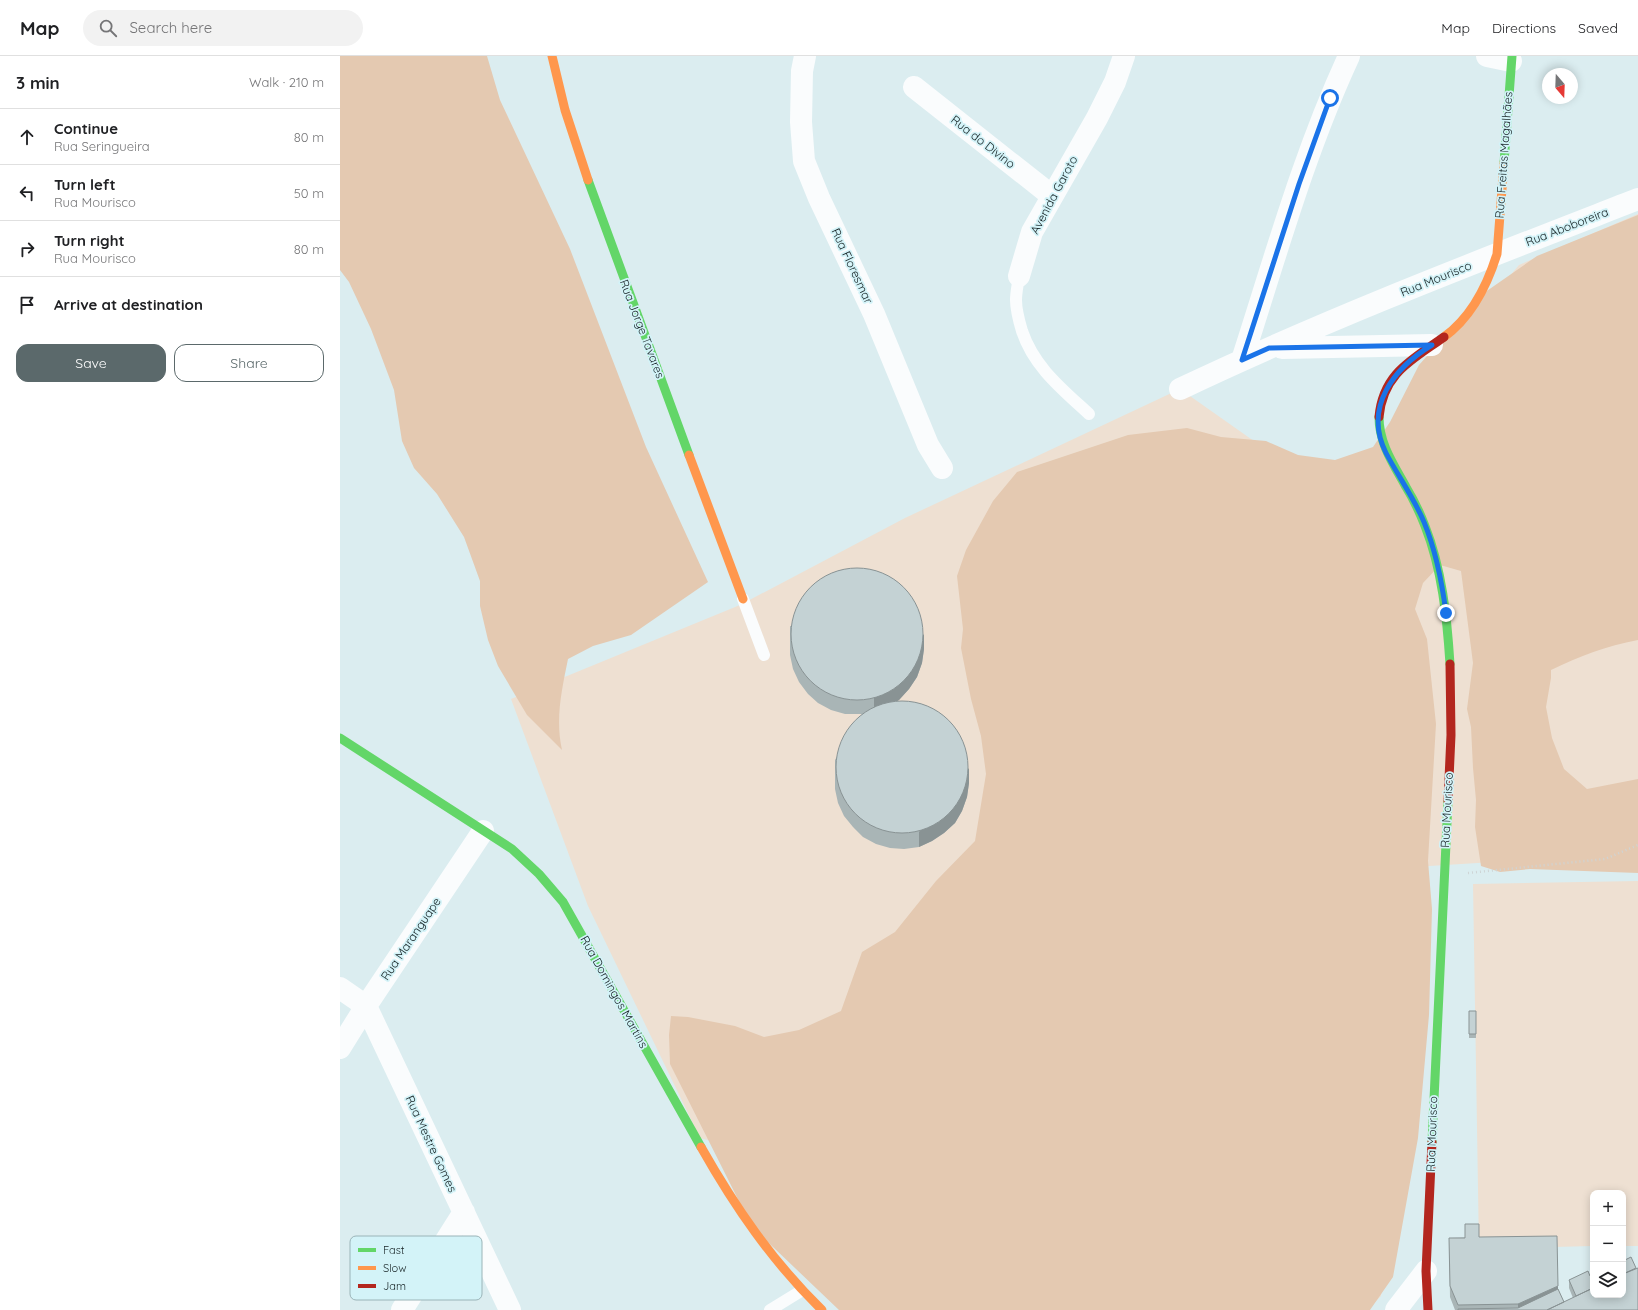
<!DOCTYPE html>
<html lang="en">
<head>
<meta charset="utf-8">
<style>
  :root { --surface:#fff; --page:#f2f2f2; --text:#202124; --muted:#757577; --line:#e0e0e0; --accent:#5b696b }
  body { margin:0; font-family:Quicksand,sans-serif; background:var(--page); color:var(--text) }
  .controls { position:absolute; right:12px; bottom:12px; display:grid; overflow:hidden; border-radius:8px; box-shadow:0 2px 10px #0003 }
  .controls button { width:36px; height:36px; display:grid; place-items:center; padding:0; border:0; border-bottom:1px solid var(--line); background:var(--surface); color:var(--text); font:20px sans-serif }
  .compass { position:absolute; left:1202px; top:12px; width:36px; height:36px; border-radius:50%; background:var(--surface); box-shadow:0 2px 10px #0003; rotate:161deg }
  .stop { position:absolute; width:12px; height:12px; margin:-9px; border:3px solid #1a73e8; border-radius:50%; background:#fff }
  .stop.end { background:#1a73e8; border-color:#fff; box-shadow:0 1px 4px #0008 }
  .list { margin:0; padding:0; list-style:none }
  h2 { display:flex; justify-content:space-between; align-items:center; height:52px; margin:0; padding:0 16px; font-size:17px }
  h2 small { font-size:13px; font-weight:400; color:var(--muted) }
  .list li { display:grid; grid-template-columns:26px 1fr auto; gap:12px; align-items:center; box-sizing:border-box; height:56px; padding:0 16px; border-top:1px solid var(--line) }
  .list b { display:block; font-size:15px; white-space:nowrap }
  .list p { margin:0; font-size:13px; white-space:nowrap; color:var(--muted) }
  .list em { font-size:13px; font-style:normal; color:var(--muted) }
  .actions { display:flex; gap:8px; padding:12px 16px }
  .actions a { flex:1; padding:9px 0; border:1px solid var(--accent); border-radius:12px; text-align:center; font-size:14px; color:var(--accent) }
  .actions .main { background:var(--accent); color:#fff }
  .icon { flex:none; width:22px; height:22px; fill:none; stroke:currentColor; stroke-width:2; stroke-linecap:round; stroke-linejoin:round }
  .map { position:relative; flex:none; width:1298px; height:1254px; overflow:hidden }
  header { display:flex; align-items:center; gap:24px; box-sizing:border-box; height:56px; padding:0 20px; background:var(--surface); border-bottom:1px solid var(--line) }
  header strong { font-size:19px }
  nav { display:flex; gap:22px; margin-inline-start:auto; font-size:14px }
  .search { width:280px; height:36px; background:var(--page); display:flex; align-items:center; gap:10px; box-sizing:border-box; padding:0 14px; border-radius:22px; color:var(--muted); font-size:15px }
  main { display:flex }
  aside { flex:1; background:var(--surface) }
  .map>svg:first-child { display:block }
  .green { fill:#eee0d2 }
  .forest { fill:#e4c9b1 }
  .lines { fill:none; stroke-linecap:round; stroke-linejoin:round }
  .path { stroke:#ced4d5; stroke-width:2.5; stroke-dasharray:1 3; stroke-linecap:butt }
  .lane { stroke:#fafcfd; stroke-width:12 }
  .street { stroke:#fafcfd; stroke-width:22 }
  .fast { stroke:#63d668; stroke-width:9 }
  .slow { stroke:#ff974d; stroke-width:9 }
  .jam { stroke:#b3261e; stroke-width:9 }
  .wall { fill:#a9b5b6 }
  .shaded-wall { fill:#899394 }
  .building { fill:#c4d2d4; stroke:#899394 }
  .route { stroke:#1a73e8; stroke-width:5 }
  .labels { text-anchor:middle; stroke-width:3.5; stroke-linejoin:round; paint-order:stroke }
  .street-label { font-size:12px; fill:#162224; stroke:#d3f3f8 }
  .key { fill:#d3f3f8; stroke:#9ab4b8; stroke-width:1 }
  .key-label { font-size:11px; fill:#162224 }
</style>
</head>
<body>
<header>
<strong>Map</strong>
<div class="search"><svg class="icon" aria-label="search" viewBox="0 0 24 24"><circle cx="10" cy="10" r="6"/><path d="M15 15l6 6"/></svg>Search here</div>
<nav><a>Map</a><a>Directions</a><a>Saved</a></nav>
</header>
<main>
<aside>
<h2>3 min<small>Walk · 210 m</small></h2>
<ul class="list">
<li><svg class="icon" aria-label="ahead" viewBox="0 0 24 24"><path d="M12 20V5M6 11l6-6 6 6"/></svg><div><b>Continue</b><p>Rua Seringueira</p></div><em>80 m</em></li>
<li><svg class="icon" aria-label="left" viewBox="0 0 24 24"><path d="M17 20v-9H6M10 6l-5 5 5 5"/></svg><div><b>Turn left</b><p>Rua Mourisco</p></div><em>50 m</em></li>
<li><svg class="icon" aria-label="right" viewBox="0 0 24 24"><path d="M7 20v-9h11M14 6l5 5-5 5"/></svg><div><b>Turn right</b><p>Rua Mourisco</p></div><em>80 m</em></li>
<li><svg class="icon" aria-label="arrive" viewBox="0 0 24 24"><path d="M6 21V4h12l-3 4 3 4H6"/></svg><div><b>Arrive at destination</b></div></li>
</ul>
<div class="actions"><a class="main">Save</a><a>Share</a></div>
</aside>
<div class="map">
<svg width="1298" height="1254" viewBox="0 0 1298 1254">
  <rect width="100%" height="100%" fill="#dbedf0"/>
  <!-- green -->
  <path class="green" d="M1298,158v639l-225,14 -10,218 -22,211 -14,14 -667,-172 -112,-232 -77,-207 229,-94 165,-87 275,-129 166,117 63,-110 110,-131z
    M1298,825v365h-15v-53h-30v53l-114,3 -6,-365z"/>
  <!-- forest -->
  <path class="forest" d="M0,0h147l13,44 70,149 76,198 62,135 -77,53 -38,11 -25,13c-6,30 -13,60 -6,91l-35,-35 -29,-49 -10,-26 -8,-34v-25l-16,-44 -27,-43 -23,-26 -12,-27 -8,-51 -23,-61 -22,-47 -9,-12z
    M1298,159v425c-32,6 -58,16 -87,30v8l-5,29 6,31 12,31 23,20 51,-10v94l-108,-4 -30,3 -19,-6 -6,-39 1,-27 -3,-32 -2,-41 -4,-18 6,-46 -12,-92 -21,-6 -17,18 -8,26 12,30 9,85 -8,137 4,48 -3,106 -11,123 -25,139 -23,33h-531l-87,-83 -82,-163 -1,-29 2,-19 17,1 47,9 29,11 35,-7 42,-19 21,-59 33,-20 41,-51 39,-40 11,-67 -5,-38 -10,-37 -10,-51 2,-19 -6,-53 9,-26 27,-49 24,-29 111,-37 59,-7 34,9 45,4 32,14 37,5 38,-13 17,-25 29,-57 62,-70 56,-39z"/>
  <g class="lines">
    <!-- path -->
    <path class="path" d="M1128,817l137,-14 33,-14"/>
    <!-- lane -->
    <path class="lane" d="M679,220c-1,8 -3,16 -3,24 0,11 3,21 6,31 12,36 40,58 67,83
      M403,543l21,56
      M430,1254l31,-19"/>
    <!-- street -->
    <path class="street" d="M465,0l-3,15 -1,51 3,39 15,37 55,116 54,131 14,23
      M1147,0l24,5
      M574,31l138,109
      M679,220l13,-44 65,-114 18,-36 9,-26
      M942,292l150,-3
      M902,304c33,-102 62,-207 107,-304
      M840,333c149,-71 304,-130 458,-190
      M0,932l26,18 144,304
      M0,992l26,-42 117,-175
      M62,1254l62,-98
      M1056,1254l30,-39"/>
    <!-- fast -->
    <path class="fast" d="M1164,107l8,-107
      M248,124l101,275
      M1039,361c0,27 15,48 27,70 8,13 14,26 19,39 17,43 22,91 25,138
      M0,682l172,111 27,25 24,28 138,245
      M1092,1086l16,-341"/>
    <!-- slow -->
    <path class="slow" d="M212,0l13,54 23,70
      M1104,281c28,-20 43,-51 53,-83l7,-91
      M349,399l54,144
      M361,1091c34,60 71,114 121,163"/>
    <!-- jam -->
    <path class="jam" d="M1039,361c4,-44 33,-57 65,-80
      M1108,745l3,-66 -1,-71
      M1088,1254l-2,-39 6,-129"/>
  </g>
  <!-- wall -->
  <path class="wall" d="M450,570l134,23 -2,14 -5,14 -8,12 -10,11 -2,1 72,82 -2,14 -5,14 -7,12 -11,10 -12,8 -13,6 -15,2 -14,-1 -14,-4 -13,-7 -10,-10 -9,-11 -6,-13 -3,-14v-29l27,-46h-17l-14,-4 -13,-7 -10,-9 -9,-12 -6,-13 -3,-14z
    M1129,955h7v27h-7z
    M1139,1181l79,52 6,13 9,-4 -4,-10v-8l67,-12 2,42h-183l-5,-13 -1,-59z"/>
  <!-- shaded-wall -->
  <path class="shaded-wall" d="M584,578v15l-2,14 -5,14 -8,12 -10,11 -12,7 -13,6v-15z
    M629,712v15l-2,14 -5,14 -7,12 -11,10 -12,8 -13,6v-15z
    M1218,1230v11l-40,13v-6z"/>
  <!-- building -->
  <path class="building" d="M451 578a66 66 0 1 1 132 0a66 66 0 1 1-132 0Z
    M496 711a66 66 0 1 1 132 0a66 66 0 1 1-132 0Z
    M1129,955h7v23h-7z
    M1125,1168h14v13l78,-1 1,50 -40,18 -60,1 -8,-19 -1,-48h16z
    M1291,1201l5,11 -13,6v-13z
    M1298,1212v42h-91l46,-22v7h30v-21z
    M1248,1215l2,5 3,-2v14l-17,8 -7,-16z
    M1218,1233l6,13 -17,8h-89v-1l60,-1z"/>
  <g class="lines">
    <!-- route -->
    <path class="route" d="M990,42l-31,86 -57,176 27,-12 163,-3c-38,23 -69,62 -46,108 12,23 28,45 38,69 12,29 18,60 22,91"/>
  </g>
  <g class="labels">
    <!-- street labels -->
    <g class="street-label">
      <text transform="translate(643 86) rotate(38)" y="4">Rua do Divino</text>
      <text transform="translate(1164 99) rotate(-86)" y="4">Rua Freitas Magalhães</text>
      <text transform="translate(714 139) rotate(-62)" y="4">Avenida Garoto</text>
      <text transform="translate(1227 171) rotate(-21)" y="4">Rua Aboboreira</text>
      <text transform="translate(512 210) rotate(65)" y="4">Rua Floresmar</text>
      <text transform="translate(1096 223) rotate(-22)" y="4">Rua Mourisco</text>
      <text transform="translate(302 273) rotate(69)" y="4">Rua Jorge Tavares</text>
      <text transform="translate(1107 754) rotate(-87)" y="4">Rua Mourisco</text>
      <text transform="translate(71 883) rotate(-56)" y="4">Rua Maranguape</text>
      <text transform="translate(274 936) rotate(61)" y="4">Rua Domingos Martins</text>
      <text transform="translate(1092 1078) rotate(-88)" y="4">Rua Mourisco</text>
      <text transform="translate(91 1088) rotate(65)" y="4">Rua Mestre Gomes</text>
    </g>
  </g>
  <!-- legend -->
  <rect x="10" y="1180" width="132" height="64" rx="6" class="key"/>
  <rect x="18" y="1192" width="18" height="4" fill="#63d668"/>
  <rect x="18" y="1210" width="18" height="4" fill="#ff974d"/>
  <rect x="18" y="1228" width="18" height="4" fill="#b3261e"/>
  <g class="key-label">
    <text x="43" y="1198">Fast</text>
    <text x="43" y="1216">Slow</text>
    <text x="43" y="1234">Jam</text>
  </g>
</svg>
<div class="controls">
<button>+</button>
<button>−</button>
<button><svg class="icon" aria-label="layers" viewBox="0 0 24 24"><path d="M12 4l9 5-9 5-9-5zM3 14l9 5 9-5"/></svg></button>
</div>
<svg class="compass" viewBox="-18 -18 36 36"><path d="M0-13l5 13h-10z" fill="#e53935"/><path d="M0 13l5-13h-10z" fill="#757577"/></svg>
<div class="stop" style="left:990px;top:42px"></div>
<div class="stop end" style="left:1106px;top:557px"></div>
</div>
</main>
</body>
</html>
